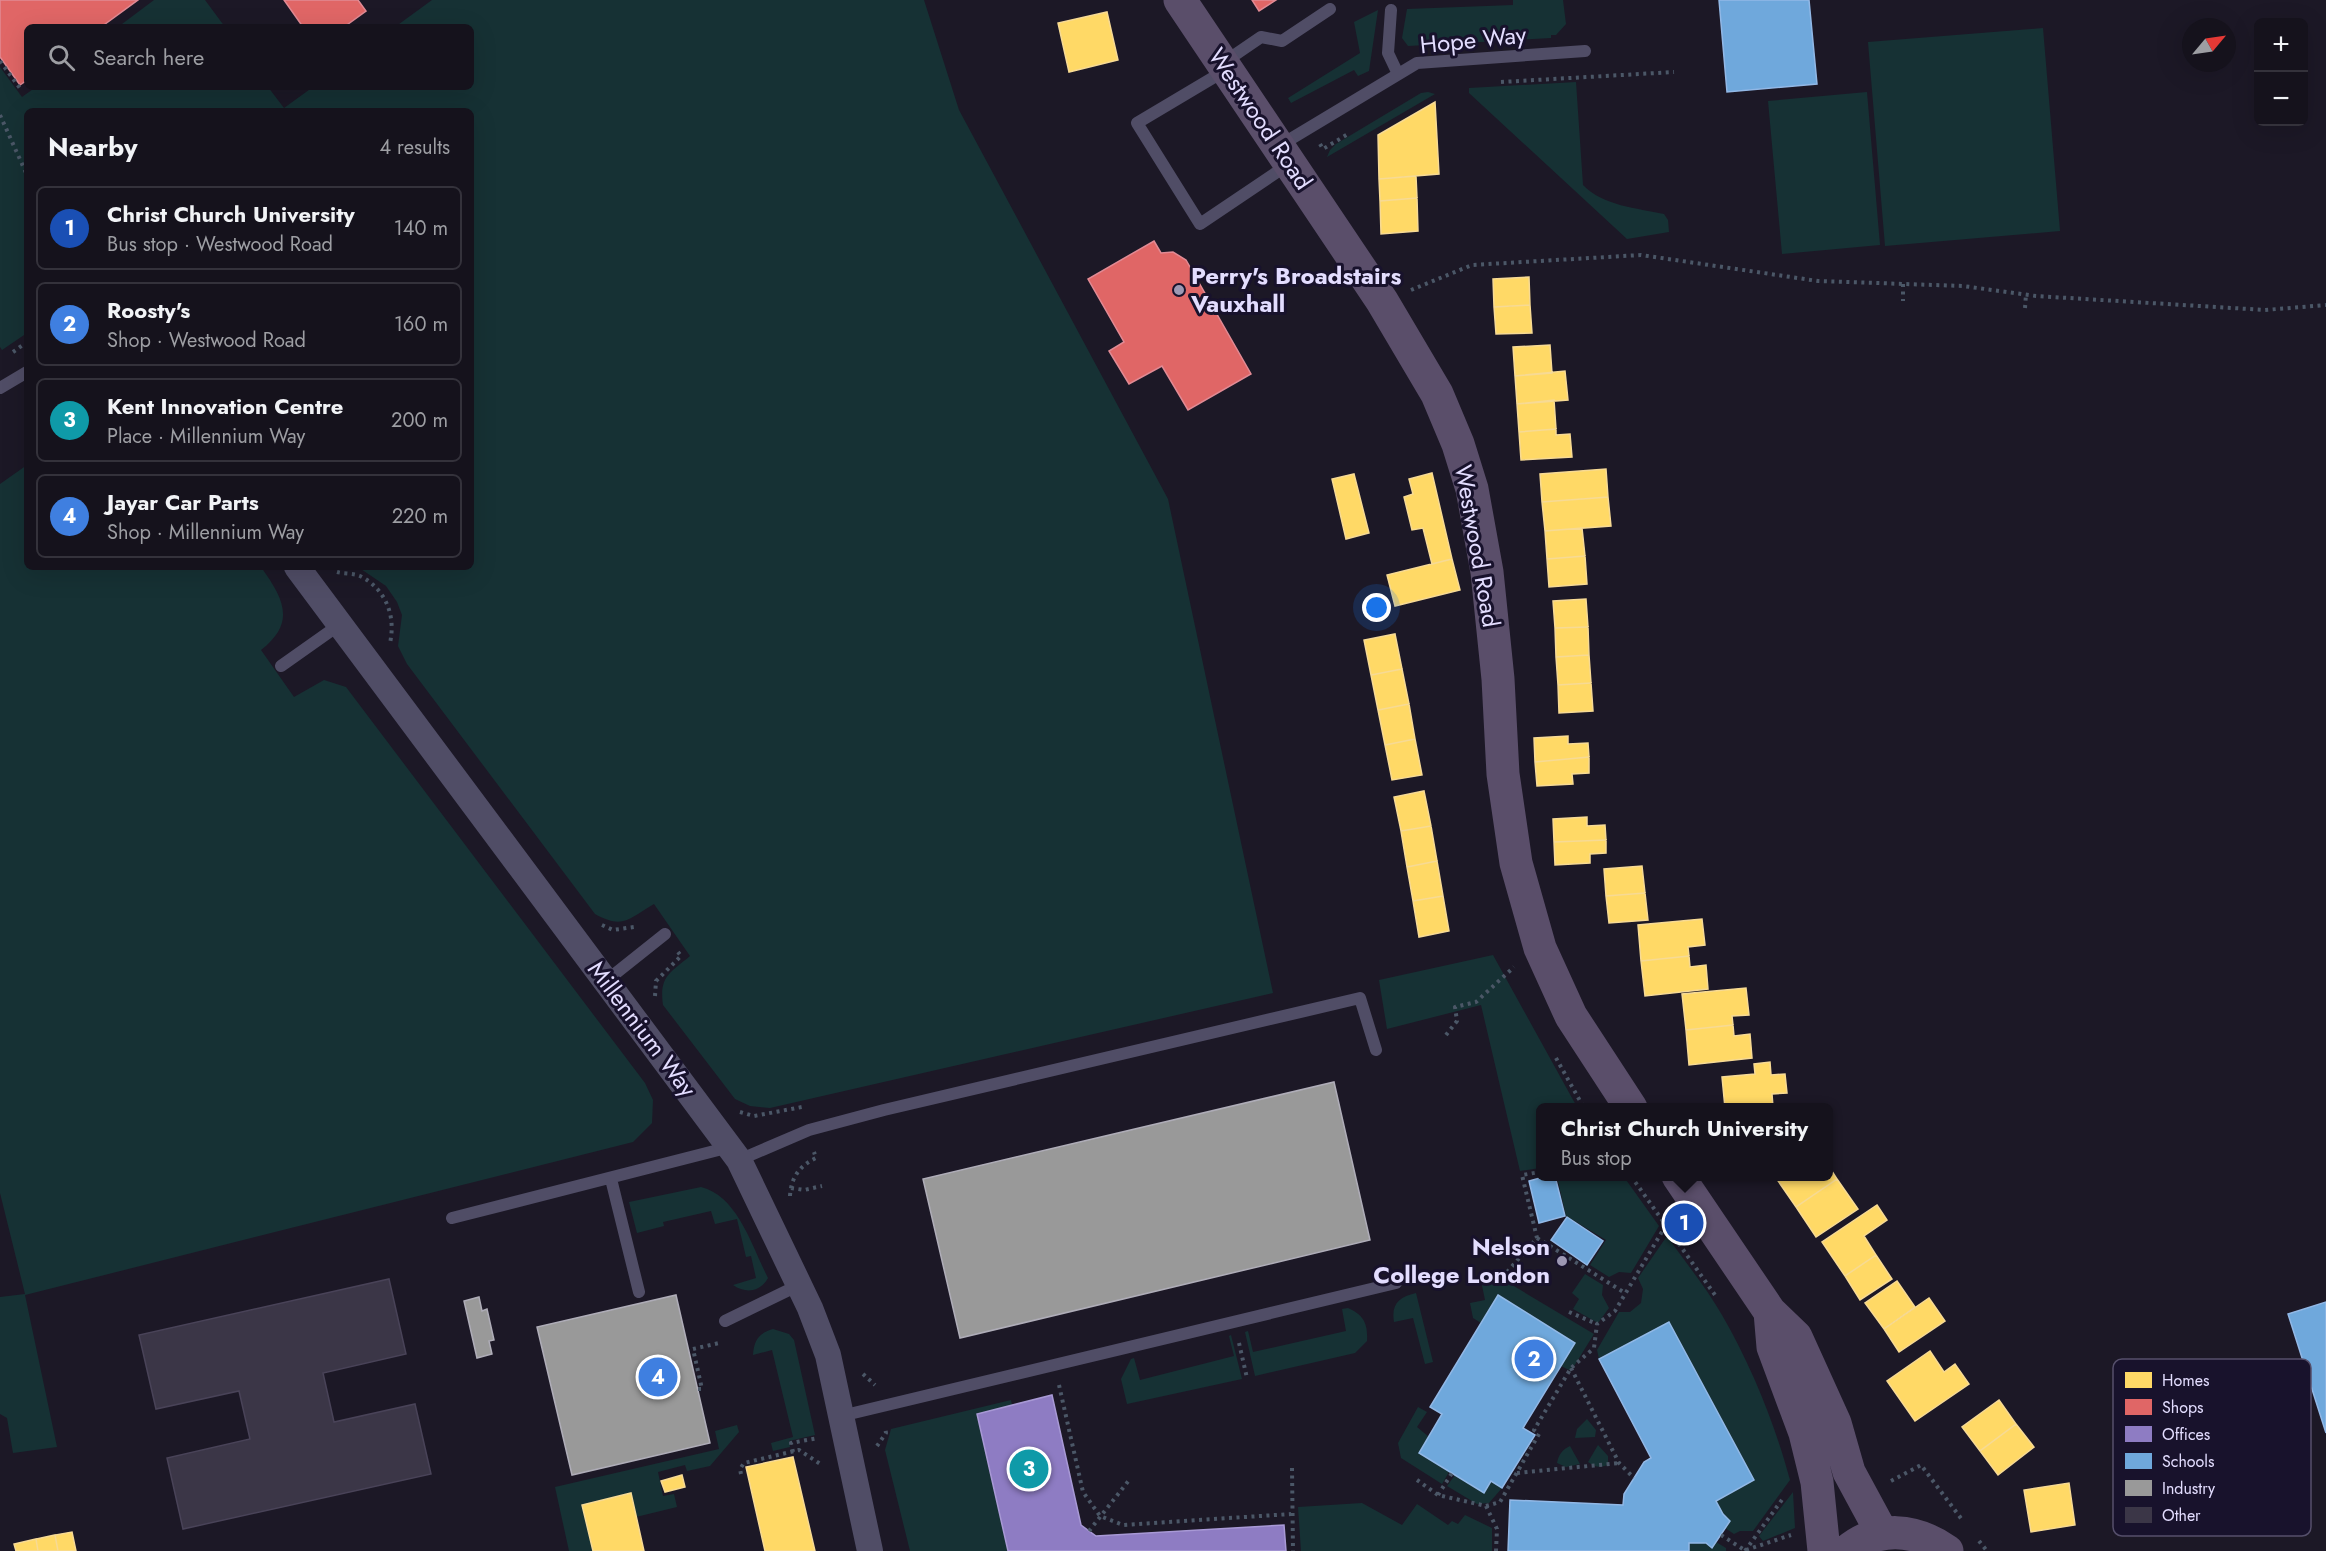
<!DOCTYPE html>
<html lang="en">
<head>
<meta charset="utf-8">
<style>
  :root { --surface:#15121c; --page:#222029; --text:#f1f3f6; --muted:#9d9ea3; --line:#34323b; --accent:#ea580c }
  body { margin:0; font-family:Jost,sans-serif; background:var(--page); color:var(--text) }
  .controls { position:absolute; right:18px; top:18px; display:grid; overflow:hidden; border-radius:9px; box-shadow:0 6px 24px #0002 }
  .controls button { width:54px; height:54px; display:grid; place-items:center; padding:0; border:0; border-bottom:2px solid var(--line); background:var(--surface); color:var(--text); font:30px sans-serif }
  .compass { position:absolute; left:2182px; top:18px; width:54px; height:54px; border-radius:50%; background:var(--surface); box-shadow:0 6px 24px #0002; rotate:61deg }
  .you { position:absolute; left:1377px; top:608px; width:21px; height:21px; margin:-15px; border:4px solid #fff; border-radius:50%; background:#1a73e8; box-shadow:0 0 0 9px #1a73e833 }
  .badge { display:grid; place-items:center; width:39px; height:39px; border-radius:50%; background:var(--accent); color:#fff; font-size:20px; font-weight:700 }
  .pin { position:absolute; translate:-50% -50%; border:3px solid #fff; box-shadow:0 2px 6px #0006 }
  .popup { position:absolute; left:1536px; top:1103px; width:297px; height:78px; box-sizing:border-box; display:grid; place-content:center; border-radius:9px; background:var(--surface); filter:drop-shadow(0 2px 4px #0005); font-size:20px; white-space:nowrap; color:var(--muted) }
  .popup b { font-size:22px; color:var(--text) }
  .popup::after { content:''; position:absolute; left:50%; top:100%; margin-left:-12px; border:12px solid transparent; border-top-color:var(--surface) }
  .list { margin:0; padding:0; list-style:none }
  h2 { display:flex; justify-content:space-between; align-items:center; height:78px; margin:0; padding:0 24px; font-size:26px }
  h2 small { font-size:20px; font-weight:400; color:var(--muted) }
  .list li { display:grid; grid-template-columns:39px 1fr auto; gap:18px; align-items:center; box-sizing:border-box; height:84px; margin:0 12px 12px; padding:0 12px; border:2px solid var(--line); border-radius:9px }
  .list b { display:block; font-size:22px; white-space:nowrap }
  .list p { margin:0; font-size:20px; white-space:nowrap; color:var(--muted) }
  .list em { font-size:20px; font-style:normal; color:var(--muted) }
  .icon { flex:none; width:33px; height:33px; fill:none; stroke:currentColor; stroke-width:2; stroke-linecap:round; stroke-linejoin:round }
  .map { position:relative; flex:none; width:2326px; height:1551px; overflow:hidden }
  .search { position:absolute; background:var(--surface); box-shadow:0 6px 24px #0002; left:24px; top:24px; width:450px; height:66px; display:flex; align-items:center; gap:15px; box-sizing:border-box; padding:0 21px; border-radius:9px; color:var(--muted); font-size:22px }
  .panel { position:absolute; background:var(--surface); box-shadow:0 6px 24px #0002; left:24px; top:108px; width:450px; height:462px; border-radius:9px }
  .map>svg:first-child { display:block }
  .green { fill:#163134 }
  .homes { fill:#ffd966; stroke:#f7da94; stroke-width:1.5 }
  .shops { fill:#e06666; stroke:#e18a94; stroke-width:1.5 }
  .offices { fill:#8e7cc3; stroke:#a899d5; stroke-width:1.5 }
  .schools { fill:#6fa8dc; stroke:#92b8e6; stroke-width:1.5 }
  .industry { fill:#999; stroke:#afadb8; stroke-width:1.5 }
  .building { fill:#3b3647; stroke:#494358; stroke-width:1.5 }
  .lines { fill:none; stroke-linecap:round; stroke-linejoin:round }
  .path { stroke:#4b5767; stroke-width:4; stroke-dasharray:3 4.5; stroke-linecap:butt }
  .service { stroke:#504d66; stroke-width:12 }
  .minor { stroke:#504d66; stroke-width:26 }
  .primary { stroke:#5a4e6a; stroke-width:33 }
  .poi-dot { fill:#9d98b3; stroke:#18122c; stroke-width:2 }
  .labels { text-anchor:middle; stroke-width:6; stroke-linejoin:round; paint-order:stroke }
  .street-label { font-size:24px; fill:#e3ddff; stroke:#18122c }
  .poi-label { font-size:24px; font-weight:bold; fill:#e3ddff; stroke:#18122c; text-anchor:start }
  .key { fill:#18122c; stroke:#554f6b; stroke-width:1.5 }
  .key-label { font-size:16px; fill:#e3ddff }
</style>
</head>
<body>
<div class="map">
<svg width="2326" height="1551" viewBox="0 0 2326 1551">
  <rect width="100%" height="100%" fill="#1c1826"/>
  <!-- green -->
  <path class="green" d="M154,0h51l20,27h-107z
    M432,0h492l35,110 209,389 105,494 -503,115 -20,-2 -15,-7 -72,-94c-4,-29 7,-32 27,-49l-36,-52c-25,14 -30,26 -59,10l-188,-250 -9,-18 4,-31 -5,-13 -11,-16 -28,-19h113v-456h-444v222l-25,17 -2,-3v-280l22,30 14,-10h232l16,21 29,-21h158v-60h-76z
    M1513,0h50l3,24 -10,11h-5v3l-143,8 -6,-8 5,-29 106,-4z
    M1378,10l-9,61 -11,5 -4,-6 -63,33 -3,-5 72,-45 -6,-31z
    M2043,28l17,203 -175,15 -17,-204z
    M1576,82l7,103c20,21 54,23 81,29l4,6 1,12 -42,7 -158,-146v-5z
    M1428,92l7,2 -108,63 3,-7 6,-6 85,-51z
    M1867,92l13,153 -98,9 -14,-153z
    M27,465v102h234c22,31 36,55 0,83l33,47 30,-17 22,7 299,396 8,17 -1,23 -19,19 -608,153 32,152 -44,6 -6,-35 -7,-4v-117l25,-3 -25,-101v-709z
    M1493,955l84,152 -37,1v60l-20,3 -39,-166 -94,24 -8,-49z
    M1557,1177h67l35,49 -28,47 -12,-1 -10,5 -19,-12 16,-25 -40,-24z
    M701,1187c37,9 51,60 67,91 -8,14 -22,16 -35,7l23,-7 -5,-22 -5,1 -9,-38 -22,5 -4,-13 -48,11 1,4 -27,7 -8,-31z
    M1667,1236c18,26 39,51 55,79 29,50 53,109 68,165l-37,51h-13l-6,3 -9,-6 5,-7 -7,-7 -7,-13 37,-22 -84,-157 -70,37 -2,-9 22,-38h11l11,-9 2,-14 -5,-11z
    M1492,1273l102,61 -23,37 -10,-5 14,-23 -77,-47 -17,27 -8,-5 -3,-15 15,-3 -5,-24z
    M1585,1274l18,11 -1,10 7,13 -11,15 -25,-14 6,-10 -7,-6z
    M1416,1293l17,69 -8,2 -12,-46 -19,4c-3,-18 5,-25 22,-29z
    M1348,1308c16,7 20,16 19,33l-12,12 -100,23 -10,-44 3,-1 5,21 93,-21 -4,-22z
    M773,1329l16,5 5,6 21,95 -26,6 1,6 -17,4 -2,-8 22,-6 -21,-87 -19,5c1,-15 6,-22 20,-26z
    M1231,1335l11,44 -115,25 -6,-25 10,-20 3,-1 6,22 94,-24 -5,-20z
    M1011,1400l1,5 -35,9 31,137h-98l-25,-101 6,-21z
    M1418,1407l9,5 -10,15 12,10 -10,16 30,19 -7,12 -41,-26 -3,-15z
    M1587,1419l9,11 -1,7 -20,1 2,-9z
    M737,1425l2,7 -29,34 -23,5 -2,-6 -27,7 5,24 11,-2 3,13 -41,10 -5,-23 -49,11 11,46h-24l-14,-64 164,-38 -4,-18z
    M1598,1445l10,11v9c-9,3 -13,2 -20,-3z
    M1570,1446l10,18 -14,3 -9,-4c2,-9 5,-13 13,-17z
    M1455,1475l29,18 7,-12 11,7 -13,15 -12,1 -30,-18z
    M1793,1492l2,36 -32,13 -4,-5z
    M1362,1503l40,22 15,-21 31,21 4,-4 6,3 7,-9 27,13v23h-191l-3,-44z
    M1716,1542l10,6v3h-37v-8h17l6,5z"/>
  <!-- homes -->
  <path class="homes" d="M1107,12l11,48 -49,12 -11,-49z
    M1435,102l4,72 -60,5 -1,-44z
    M1416,176l1,22 -37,3 -1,-22z
    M1417,198l1,33 -37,3 -1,-33z
    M1529,277l1,28 -36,2 -1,-28z
    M1530,305l2,28 -36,1 -2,-27z
    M1550,345l2,28 -37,3 -2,-29z
    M1565,371l3,29 -51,4 -2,-28z
    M1554,400l2,29 -37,3 -2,-28z
    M1556,429v6l14,-1 2,23 -51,3 -2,-28z
    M1606,469l2,28 -66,5 -2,-28z
    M1432,473l20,86 -20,5 -9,-36 -11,2 -8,-33 9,-3 -4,-15z
    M1354,474l15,59 -23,6 -14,-60z
    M1608,497l3,29 -66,5 -3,-29z
    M1582,528l3,28 -38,3 -2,-28z
    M1585,556l2,28 -38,3 -2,-28z
    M1452,559l8,31 -65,16 -8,-31z
    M1586,599l2,28 -33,1 -2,-27z
    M1588,627l1,28 -33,2 -1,-29z
    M1395,634l7,35 -31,6 -7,-35z
    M1589,655l2,28 -33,2 -2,-28z
    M1402,669l7,35 -31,6 -7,-35z
    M1591,683l2,28 -34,2 -1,-28z
    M1409,704l6,35 -30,6 -7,-35z
    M1568,736v8l20,-1 1,14 -54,5 -1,-24z
    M1415,739l7,36 -30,5 -7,-35z
    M1589,757v16l-17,1 1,10 -36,2 -2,-24z
    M1424,791l7,35 -30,5 -7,-34z
    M1587,817v9l18,-1 1,15 -52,2 -1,-23z
    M1431,826l6,35 -30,6 -6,-36z
    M1606,840v13l-16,1v9l-35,2 -1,-23z
    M1437,861l6,35 -30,5 -6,-34z
    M1642,866l3,27 -39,3 -2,-27z
    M1645,893l3,27 -39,3 -3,-27z
    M1443,896l6,35 -30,6 -6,-36z
    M1702,919l3,26 -17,2 1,9 -48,5 -3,-36z
    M1689,956l1,11 16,-2 2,24 -63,7 -4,-35z
    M1746,988l3,27 -17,1 1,9 -47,5 -4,-36z
    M1733,1025l1,11 16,-2 2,24 -63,7 -3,-35z
    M1770,1062l1,13 14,-1 2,19 -15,1 1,13 -48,1 -3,-31 33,-3 -1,-10z
    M1828,1165l9,14 -41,28 -20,-29 52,-2z
    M1837,1179l21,30 -42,28 -20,-30z
    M1877,1205l10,15 -23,16 12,19 -31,21 -23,-34z
    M1876,1255l16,24 -32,21 -15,-24z
    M1897,1281l18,26 -31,22 -19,-26z
    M1929,1298l16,23 -46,31 -15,-23z
    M1930,1351l14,21 11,-8 14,20 -54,37 -28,-40z
    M1999,1400l17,24 -36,27 -18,-24z
    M2016,1424l18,23 -36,28 -18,-24z
    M793,1457l22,94h-50l-19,-84z
    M682,1475l3,12 -20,5 -4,-11z
    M2069,1483l6,42 -44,7 -7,-42z
    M631,1493l13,58h-51l-11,-46z
    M72,1532l4,19h-18l-3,-16z
    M55,1535l3,16h-20l-2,-12z
    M36,1539l2,12h-22l-2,-7z"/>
  <!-- shops -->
  <path class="shops" d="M0,0h138l-37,27h-74v53l-7,5 -20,-28z
    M284,0h74l8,11 -22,16h-41z
    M1252,0h24l-17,11z
    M1154,241l7,12 12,-1 13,8 65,114 -63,36 -26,-44 -33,18 -20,-33 15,-9 -36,-63z"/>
  <!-- offices -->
  <path class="offices" d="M1052,1395l29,130 15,11 188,-11 2,26h-278l-31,-137z"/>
  <!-- schools -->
  <path class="schools" d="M1719,0h90l8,84 -90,8z
    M1547,1176h8l10,40 -26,7 -10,-42z
    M1567,1217l36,24 -16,24 -36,-25z
    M1498,1295l77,48 -52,85 12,7 -33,53 -11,-7 -7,12 -65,-40 23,-39 -12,-7z
    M2326,1302v131l-38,-119z
    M1669,1322l85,158 -38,21 7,13 7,7 -18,27 -6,-5h-17v8h-181l2,-51 113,5 1,-11 20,-32 7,-4 -52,-99z"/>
  <!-- industry -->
  <path class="industry" d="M1334,1082l36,158 -410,98 -37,-159z
    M676,1295l34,148 -138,32 -35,-148z
    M479,1297l3,14 5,-2 7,31 -5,1 3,13 -15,4 -13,-57z"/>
  <!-- building -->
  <path class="building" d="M389,1279l17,75 -83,19 11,49 81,-18 16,70 -248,55 -16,-71 83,-19 -11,-48 -83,18 -17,-74z"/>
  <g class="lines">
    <!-- path -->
    <path class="path" d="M0,61l22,30
      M1501,82l173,-10
      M0,115l27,60
      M1320,144l3,5 25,-15
      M1903,284v17
      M1411,290l61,-25 169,-10 177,26 145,5 73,10 229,14 61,-5
      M2025,308l1,-14
      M13,352l14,-10
      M337,572c7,2 16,1 23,4 26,13 36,40 30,67
      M602,925l11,5 21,-3
      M655,996l1,-15 25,-25 -3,-4
      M1446,1035l11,-14 -2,-14 21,-5 38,-35
      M1556,1058l28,50
      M740,1112l14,4 48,-9
      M1631,1176l84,119
      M791,1188l13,2 18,-4
      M790,1196c1,-18 9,-30 26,-38l-2,-6
      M1537,1238l88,55
      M1507,1272l30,-34 -15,-63 18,-3
      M1569,1312l28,12
      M1239,1343l8,35
      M1571,1368l48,95 15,15
      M863,1374l12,11
      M1059,1385l24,107 17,24 23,9 168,-11
      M698,1389h4l-9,-40 26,-6
      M877,1446l9,-13 -1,-6
      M793,1452l-2,-9 27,-5
      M1292,1468l1,83
      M1517,1473l102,-10
      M741,1474l-1,-5 4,-6 55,-13 23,15
      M1417,1480l21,15 48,11 14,-4 39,-68 -5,-4 37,-62 23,-20 3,-24 18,-13 51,-86
      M1891,1481l30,-16 42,56
      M1438,1495l14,-22
      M1486,1506l11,23 -1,22
      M1089,1531l41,-52
      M1721,1535l25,16
      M1979,1541l8,10
      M1746,1550l45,-15
      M1745,1551l39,-54"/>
    <!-- service -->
    <path class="service" d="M1391,10l-3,43 10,21
      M1223,63l38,-26 21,4 48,-32
      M1226,70l-89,53 63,101 89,-60
      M1279,146l138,-83 168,-12
      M0,388l27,-16
      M281,666l58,-41
      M606,981l59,-47
      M739,1160l70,-30 75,-20 476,-112 16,52
      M611,1179l28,113
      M452,1218l278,-71
      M725,1321l74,-36
      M841,1416l555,-133"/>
    <!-- minor -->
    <path class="minor" d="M297,567l442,593 71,148 18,47 42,196"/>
    <!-- primary -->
    <path class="primary" d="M1180,0l202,301 55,93 21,50 14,45 15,83 11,107 5,95 13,89 24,85 31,68 60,92
      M1678,1176l92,136 26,25 39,86 14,49 33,61
      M1770,1312l3,35 32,86 12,49 7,69
      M1847,1551c32,-26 67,-23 100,0"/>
  </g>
  <!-- markers -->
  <g class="poi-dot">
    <circle cx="1179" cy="290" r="6"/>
    <circle cx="1562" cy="1261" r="6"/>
  </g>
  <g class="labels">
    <!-- street labels -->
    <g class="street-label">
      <text transform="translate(1473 40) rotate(-6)" y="8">Hope Way</text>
      <text transform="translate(1260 119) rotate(56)" y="8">Westwood Road</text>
      <text transform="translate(1477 546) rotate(80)" y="8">Westwood Road</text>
      <text transform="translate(642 1029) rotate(53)" y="8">Millennium Way</text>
    </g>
    <!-- poi labels -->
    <g class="poi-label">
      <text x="1191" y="284">Perry's Broadstairs<tspan x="1191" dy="28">Vauxhall</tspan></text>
      <text x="1550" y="1255" text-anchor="end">Nelson<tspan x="1550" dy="28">College London</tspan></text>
    </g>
  </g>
  <!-- legend -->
  <rect x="2113" y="1359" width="198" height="177" rx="9" class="key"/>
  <rect x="2125" y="1372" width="27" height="16" fill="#ffd966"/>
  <rect x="2125" y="1399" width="27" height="16" fill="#e06666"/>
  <rect x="2125" y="1426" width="27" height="16" fill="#8e7cc3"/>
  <rect x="2125" y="1453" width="27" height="16" fill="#6fa8dc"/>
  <rect x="2125" y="1480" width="27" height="16" fill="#999"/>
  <rect x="2125" y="1507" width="27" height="16" fill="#3b3647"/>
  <g class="key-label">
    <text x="2162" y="1386">Homes</text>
    <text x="2162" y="1413">Shops</text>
    <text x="2162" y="1440">Offices</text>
    <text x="2162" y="1467">Schools</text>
    <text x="2162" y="1494">Industry</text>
    <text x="2162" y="1521">Other</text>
  </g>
</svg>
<div class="controls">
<button>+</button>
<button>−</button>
</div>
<svg class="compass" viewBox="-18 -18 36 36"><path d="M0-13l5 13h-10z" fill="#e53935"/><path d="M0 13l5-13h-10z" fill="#9d9ea3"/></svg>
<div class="you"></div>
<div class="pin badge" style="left:1684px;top:1223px;background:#1a4fb4">1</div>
<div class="popup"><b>Christ Church University</b>Bus stop</div>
<div class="pin badge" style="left:1534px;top:1359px;background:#3f7fe0">2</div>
<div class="pin badge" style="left:1029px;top:1469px;background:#0f9aa8">3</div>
<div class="pin badge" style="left:658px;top:1377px;background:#3f7fe0">4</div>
<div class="search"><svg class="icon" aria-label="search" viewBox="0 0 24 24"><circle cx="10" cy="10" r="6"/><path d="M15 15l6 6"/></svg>Search here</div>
<section class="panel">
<h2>Nearby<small>4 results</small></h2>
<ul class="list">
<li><span class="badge" style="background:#1a4fb4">1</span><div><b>Christ Church University</b><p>Bus stop · Westwood Road</p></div><em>140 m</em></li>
<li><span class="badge" style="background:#3f7fe0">2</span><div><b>Roosty's</b><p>Shop · Westwood Road</p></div><em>160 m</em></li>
<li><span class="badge" style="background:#0f9aa8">3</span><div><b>Kent Innovation Centre</b><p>Place · Millennium Way</p></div><em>200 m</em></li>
<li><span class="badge" style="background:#3f7fe0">4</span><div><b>Jayar Car Parts</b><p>Shop · Millennium Way</p></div><em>220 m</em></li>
</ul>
</section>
</div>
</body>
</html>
